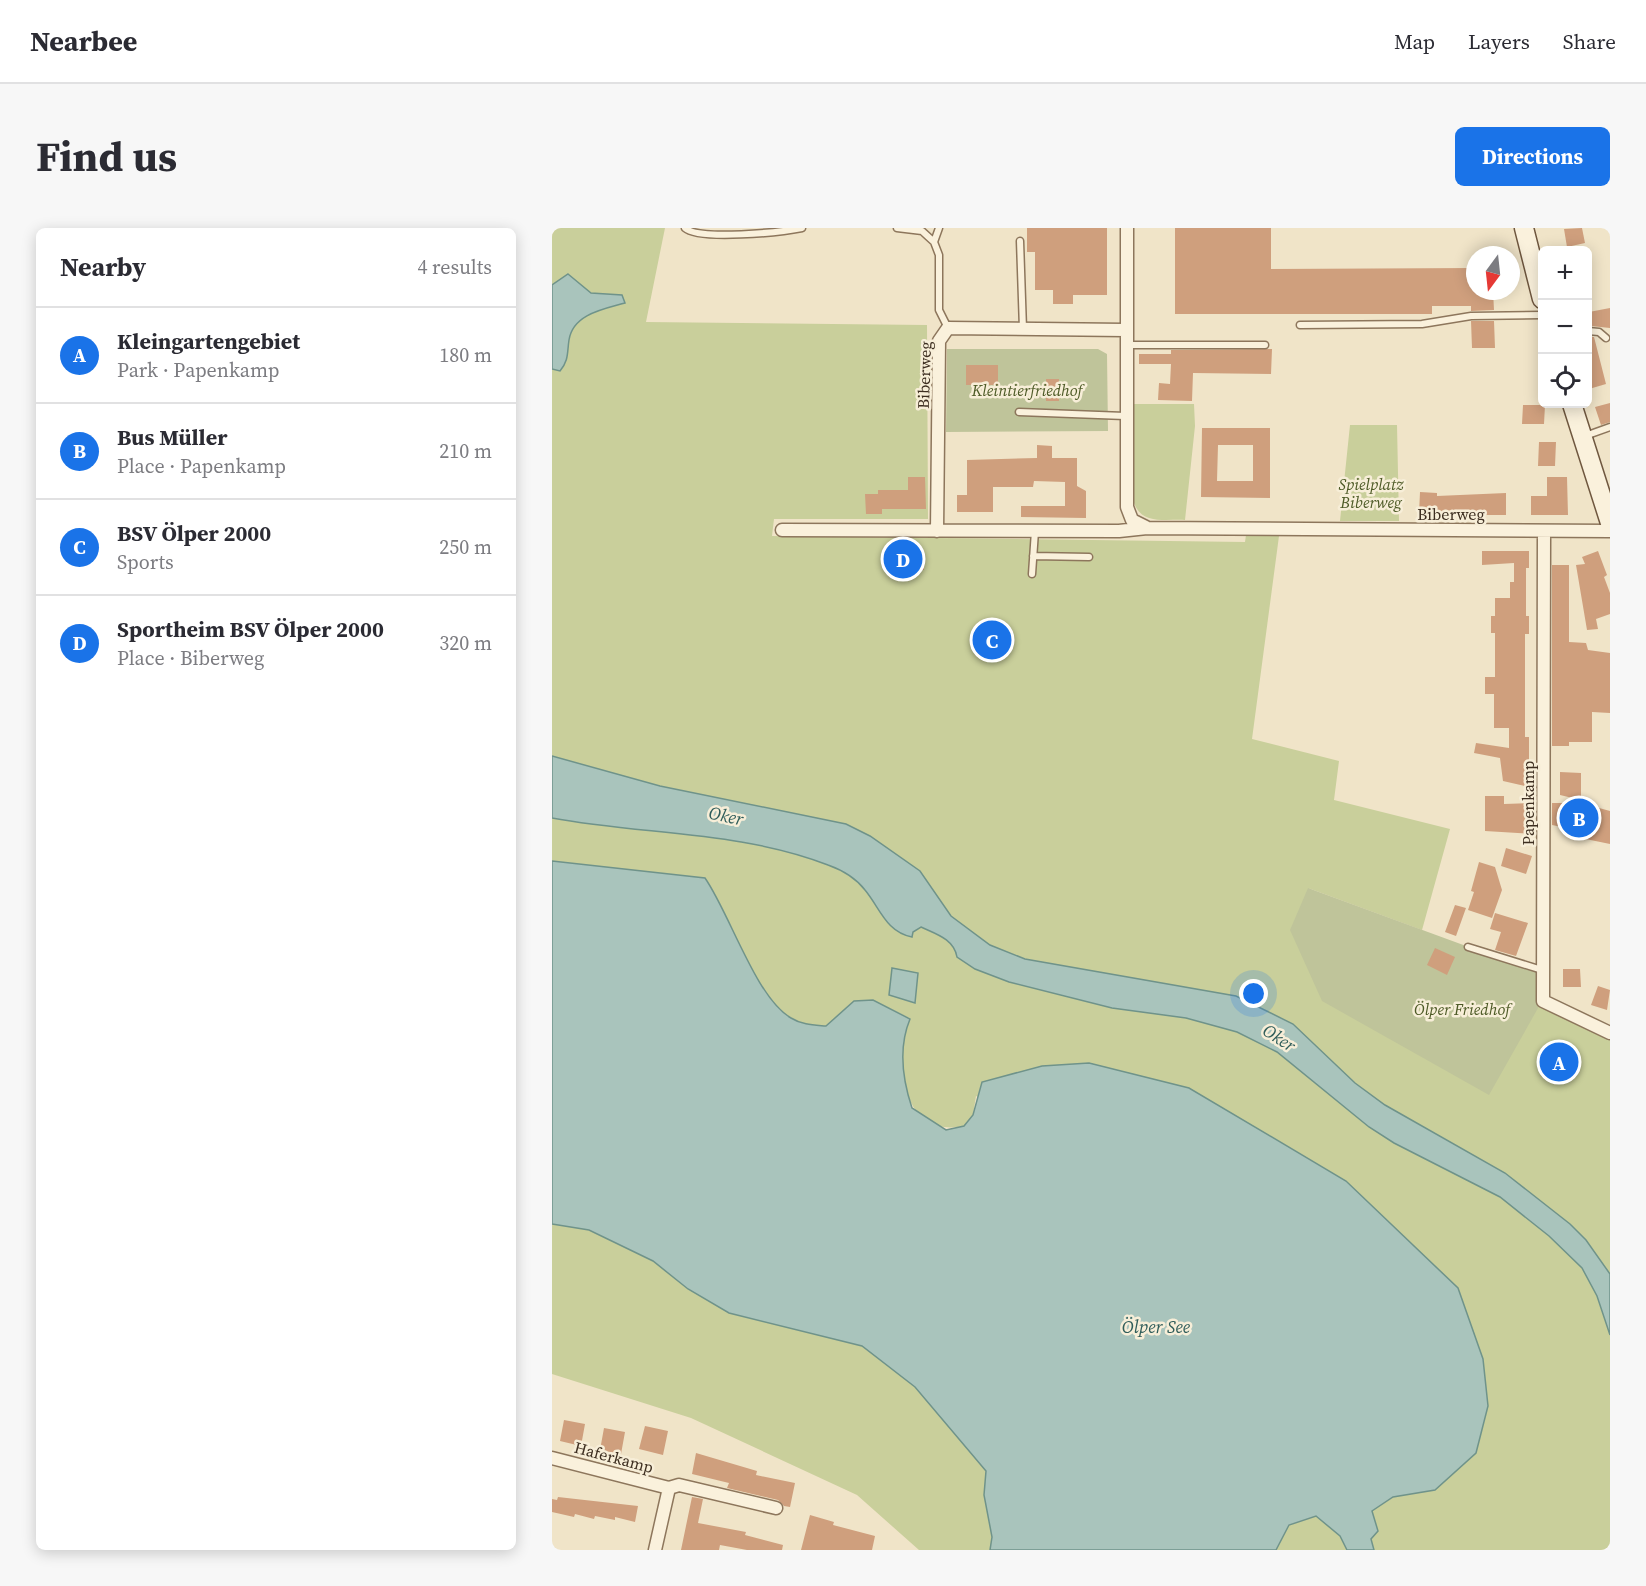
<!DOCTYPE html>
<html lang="en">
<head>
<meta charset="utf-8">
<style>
  :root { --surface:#fff; --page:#f7f7f7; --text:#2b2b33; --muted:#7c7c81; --line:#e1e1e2; --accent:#1a73e8 }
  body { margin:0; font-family:"Source Serif 4",serif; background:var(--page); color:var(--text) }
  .controls { position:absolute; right:18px; top:18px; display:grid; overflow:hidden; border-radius:9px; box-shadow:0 3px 15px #0003 }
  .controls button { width:54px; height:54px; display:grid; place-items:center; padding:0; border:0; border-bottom:2px solid var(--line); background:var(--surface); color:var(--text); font:30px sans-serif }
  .compass { position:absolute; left:914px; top:18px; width:54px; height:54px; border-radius:50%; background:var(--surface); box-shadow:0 3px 15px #0003; rotate:195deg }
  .you { position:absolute; left:702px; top:766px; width:21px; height:21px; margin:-15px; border:4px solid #fff; border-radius:50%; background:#1a73e8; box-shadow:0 0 0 9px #1a73e833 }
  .badge { display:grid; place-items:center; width:39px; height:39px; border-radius:50%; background:var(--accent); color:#fff; font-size:20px; font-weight:700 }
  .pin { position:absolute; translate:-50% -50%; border:3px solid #fff; box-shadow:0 2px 6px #0006 }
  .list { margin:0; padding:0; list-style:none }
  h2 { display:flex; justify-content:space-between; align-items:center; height:78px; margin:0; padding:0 24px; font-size:26px }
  h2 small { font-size:20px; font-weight:400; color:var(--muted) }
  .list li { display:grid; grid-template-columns:39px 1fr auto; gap:18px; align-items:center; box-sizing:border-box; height:96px; padding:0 24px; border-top:2px solid var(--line) }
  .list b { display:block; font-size:22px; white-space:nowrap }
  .list p { margin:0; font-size:20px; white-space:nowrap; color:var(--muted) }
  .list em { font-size:20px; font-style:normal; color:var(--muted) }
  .icon { flex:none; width:33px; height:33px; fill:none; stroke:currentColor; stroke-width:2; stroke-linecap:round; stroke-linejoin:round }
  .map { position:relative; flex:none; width:1058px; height:1322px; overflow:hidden; border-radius:9px }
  header { display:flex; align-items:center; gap:36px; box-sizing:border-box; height:84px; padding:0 30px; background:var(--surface); border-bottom:2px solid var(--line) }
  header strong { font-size:28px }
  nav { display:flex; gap:33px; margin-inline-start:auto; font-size:21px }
  .intro { display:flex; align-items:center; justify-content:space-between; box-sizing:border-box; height:144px; padding:0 36px }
  h1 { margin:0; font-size:42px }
  .button { padding:15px 27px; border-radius:9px; background:var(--accent); color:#fff; font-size:21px; font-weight:700 }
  main { display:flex; gap:36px; padding:0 36px }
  aside { flex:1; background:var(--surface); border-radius:9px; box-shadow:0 3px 15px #0003 }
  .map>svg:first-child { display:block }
  .green { fill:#c9cf9b }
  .cemetery { fill:#bfc49a }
  .water { fill:#a9c4bc; stroke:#6f938a; stroke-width:1.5 }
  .building { fill:#cf9f7d; fill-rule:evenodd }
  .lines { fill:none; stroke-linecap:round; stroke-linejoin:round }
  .lane-casing { stroke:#8d765c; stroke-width:9 }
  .street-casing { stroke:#8d765c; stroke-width:15 }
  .secondary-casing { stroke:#6f573f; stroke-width:21 }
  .lane { stroke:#faf1dc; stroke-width:6 }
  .street { stroke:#faf1dc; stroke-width:12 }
  .secondary { stroke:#faf1dc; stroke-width:18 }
  .labels { text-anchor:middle; stroke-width:5; stroke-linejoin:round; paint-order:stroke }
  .street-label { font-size:16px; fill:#3d2e20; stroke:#f7eed8 }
  .park-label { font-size:16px; font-style:italic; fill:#4d5a26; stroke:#f7eed8 }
  .water-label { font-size:18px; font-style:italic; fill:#2f5d5a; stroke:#f7eed8 }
</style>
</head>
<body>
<header>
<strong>Nearbee</strong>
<nav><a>Map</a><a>Layers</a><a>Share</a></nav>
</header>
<div class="intro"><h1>Find us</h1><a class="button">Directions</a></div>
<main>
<aside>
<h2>Nearby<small>4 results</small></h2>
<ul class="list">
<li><span class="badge">A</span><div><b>Kleingartengebiet</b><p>Park · Papenkamp</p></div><em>180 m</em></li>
<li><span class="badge">B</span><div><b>Bus Müller</b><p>Place · Papenkamp</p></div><em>210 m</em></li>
<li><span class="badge">C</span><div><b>BSV Ölper 2000</b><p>Sports</p></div><em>250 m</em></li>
<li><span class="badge">D</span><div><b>Sportheim BSV Ölper 2000</b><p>Place · Biberweg</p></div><em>320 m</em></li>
</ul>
</aside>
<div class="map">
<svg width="1058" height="1322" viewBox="0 0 1058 1322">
  <rect width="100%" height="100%" fill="#f0e4c8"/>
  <!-- green -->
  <path class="green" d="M0,0h113l-19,94 281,3 1,194h-154l-2,17 473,6 1,-7 33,1 -27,203 87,22 -5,39 116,29 -28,101 -114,-42 302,146v516h-334l13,-25 27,-9 24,20 38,-5 -6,-20 21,-14 42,-7 41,-37 12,-47 -5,-47 -507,-263 -3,19 -9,11c-63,13 -70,-64 -55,-108l-36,-18 -19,1 -27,25c-13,-1 -25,-1 -36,-8 -35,-20 -61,-104 -86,-140l-153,-17z
    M581,176h61l1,22 -10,94c-20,-1 -43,5 -51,-17z
    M798,197h47l2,96h-59z
    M0,996l37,6 64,31 35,28 41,24 133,33 53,41 71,84 -2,24 8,42 -2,13h-71l-62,-55 -166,-77 -139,-44z"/>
  <!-- cemetery -->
  <path class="cemetery" d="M395,121h151l9,5 1,77 -162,1z
    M756,660l234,86v27l-53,94 -167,-94 -32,-71z"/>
  <!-- water -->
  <path class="water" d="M16,46l23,19 31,2 3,8c-21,6 -52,11 -56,37 -2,13 0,20 -9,31l-8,-2v-84z
    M0,528l108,30 186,38 24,12 50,35 31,45 39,29 35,14 211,37 57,28 62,59 30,22 120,68 65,51 16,16 24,34v61l-13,-39 -15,-28 -33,-32 -49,-39 -106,-54 -25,-16 -92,-75 -40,-20 -51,-14 -74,-10 -103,-26 -34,-13 -18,-12c-3,-18 -21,-23 -36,-30l-8,5 -1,5c-26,-5 -32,-29 -47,-47 -10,-13 -23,-20 -37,-25 -87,-34 -185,-30 -276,-47z
    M0,633l153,17c25,36 51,120 86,140 11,7 23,7 35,8l28,-25 19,-1 37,19c-12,29 -8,59 2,89l34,22 18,-4 9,-11 9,-33 60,-16 47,-3 100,25 157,93 112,107 25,71 5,47 -12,47 -41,37 -42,7 -21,14 6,20 -7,8 3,11h-27l-7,-14 -24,-20 -27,9 -13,25h-286l2,-13 -8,-42 2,-24 -71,-84 -53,-41 -133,-33 -41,-24 -35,-28 -64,-31 -37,-6z
    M340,740l26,5 -3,30 -26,-8z"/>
  <!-- building -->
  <path class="building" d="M475,0h80v67h-34v9h-20v-14h-18v-38h-8z
    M623,0h96v41l204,-1v23h18l1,19 -23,1v-5h-39v8h-257z
    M1030,0l3,15 -18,4 -3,-18z
    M1058,80v20l-19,-2 -2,-14z
    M919,93h23l1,27h-23z
    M1035,108l7,1 12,47 -17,5z
    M716,121h4l-1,25 -78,-1 -1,28 -34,-1 1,-17 11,1 1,-20h-32v-10h32v-4z
    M414,137h32v20h-32z
    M494,151h13v22h-13z
    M1058,175v19l-9,3 -6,-18z
    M971,177h22l-1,19h-22z
    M650,200h68v70l-69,-1zM666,217h35v36h-36z
    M987,214h17l-1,24h-17z
    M485,217l15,1v12h25v28l9,5v27l-65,-1v-11h44v-24l-31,-1 -1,6h-40v25h-36v-17h10v-35l70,-2z
    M356,249h17l1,32h-44v5h-16l-1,-20h13v-4h30z
    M995,249h20l1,38h-37v-19h16z
    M868,264l17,1v3l69,-3v22h-27v-2l-60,1z
    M331,320l41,2v20l-42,-2z
    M930,323h47v17h-3v48h3v18h-4v103h4v50l-26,-6 -3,-23 -26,-5 2,-10 33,5v-20h-15v-34h-9v-17h10v-44h-4v-17h4v-18h15v-16h4v-19l-32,2z
    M1046,323l9,24 -3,2 6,16v21l-14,5 2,10 -11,1 -11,-65 9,-1 -3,-7z
    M1000,337h17v77l17,1 2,7 22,3v60l-18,-1v30h-23v4h-17z
    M1008,544l21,1v27l-21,-5z
    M933,568h19v8l31,-1 -3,31 -47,-3z
    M1000,575h29l29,8v33l-34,-7 1,-7 -25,-5z
    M954,620l26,8 -6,18 -25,-8z
    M927,634l16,5 7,23 -10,28 -24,-8 6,-18 -3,-1z
    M903,677l11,3 -10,28 -11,-4z
    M943,685l33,10 -12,33 -21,-6 6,-18 -11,-3z
    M883,720l20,9 -8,18 -20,-10z
    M1011,741h17l1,18h-18z
    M1046,758l12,4 -3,20 -16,-5z
    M12,1192l21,4 -4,22 -21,-5z
    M93,1198l23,5 -5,24 -24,-6z
    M52,1200l21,4 -4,22 -21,-4z
    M144,1225l61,18 -1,4 39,8 -5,24 -6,-1 -6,-6 -51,-12 2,-5 -37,-9z
    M6,1269l80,9 -3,16 -20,-5v3l-20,-4 -1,3 -19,-5 -1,3 -22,-5v-13l5,1z
    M140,1269l11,2 -5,24 48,9 -1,3 38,10 -1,5h-35l-27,-5 -1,5h-38z
    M258,1287l24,7 -1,3 42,11 -3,14h-71z"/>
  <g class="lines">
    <defs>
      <path id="lane" d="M133,0c14,13 97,4 117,0
        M345,0l25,3 12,11 5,13v55l9,18
        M468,13l3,88
        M382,14l5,-14
        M748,97l122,-1 49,-8 71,-1
        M1036,103l11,1 7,6
        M574,117h139
        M467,184l106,4
        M1033,208l25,-9
        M481,328l56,1
        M480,346l3,-43
        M916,719l74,23"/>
      <path id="street" d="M575,0v279l5,13 14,7
        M230,302l337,1 28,-3 463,3
        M385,303l2,-190 9,-13 177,2
        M992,303l-1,470 67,32
        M0,1230l117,30 10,-3 97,23
        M103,1322l14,-62"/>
      <path id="secondary" d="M972,0l18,71
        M1020,176l38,119"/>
    </defs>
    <!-- lane casing -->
    <use href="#lane" class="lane-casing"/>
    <!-- street casing -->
    <use href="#street" class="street-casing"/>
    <!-- secondary casing -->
    <use href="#secondary" class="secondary-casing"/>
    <!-- lane -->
    <use href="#lane" class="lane"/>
    <!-- street -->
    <use href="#street" class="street"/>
    <!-- secondary -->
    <use href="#secondary" class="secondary"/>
  </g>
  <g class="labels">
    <!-- street labels -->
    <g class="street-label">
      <text transform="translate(372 147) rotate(-88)" y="6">Biberweg</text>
      <text x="899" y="292">Biberweg</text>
      <text transform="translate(976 575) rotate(-90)" y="6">Papenkamp</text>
      <text transform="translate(62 1229) rotate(15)" y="6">Haferkamp</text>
    </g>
    <!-- park labels -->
    <g class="park-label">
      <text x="475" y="168">Kleintierfriedhof</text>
      <text x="819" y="262">Spielplatz<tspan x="819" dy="18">Biberweg</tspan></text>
      <text x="910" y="787">Ölper Friedhof</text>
    </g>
    <!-- water labels -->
    <g class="water-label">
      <text transform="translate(174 588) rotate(12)" y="6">Oker</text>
      <text transform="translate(727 810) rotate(33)" y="6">Oker</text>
      <text x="604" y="1105">Ölper See</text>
    </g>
  </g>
</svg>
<div class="controls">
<button>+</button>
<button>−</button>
<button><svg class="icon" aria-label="locate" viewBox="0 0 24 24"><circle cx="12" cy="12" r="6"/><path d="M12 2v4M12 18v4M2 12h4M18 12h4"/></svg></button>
</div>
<svg class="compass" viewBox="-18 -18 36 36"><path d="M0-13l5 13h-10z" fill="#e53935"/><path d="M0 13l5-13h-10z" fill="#7c7c81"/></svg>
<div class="you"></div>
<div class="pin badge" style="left:1007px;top:834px">A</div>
<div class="pin badge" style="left:1027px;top:590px">B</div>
<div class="pin badge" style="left:440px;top:412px">C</div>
<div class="pin badge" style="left:351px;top:331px">D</div>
</div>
</main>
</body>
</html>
